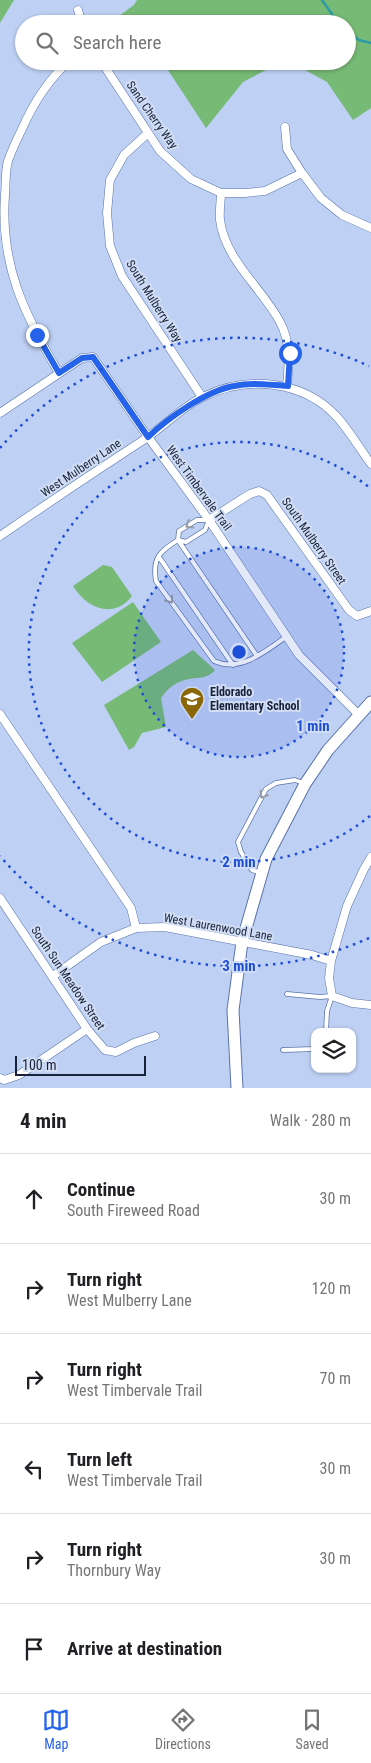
<!DOCTYPE html>
<html lang="en">
<head>
<meta charset="utf-8">
<style>
  :root { --surface:#fff; --page:#f6f6f6; --text:#202124; --muted:#757577; --line:#e0e0e0; --accent:#2563eb }
  body { margin:0; font-family:"Roboto Condensed",sans-serif; background:var(--page); color:var(--text) }
  .controls { position:absolute; right:15px; bottom:15px; display:grid; overflow:hidden; border-radius:10px; box-shadow:0 1px 4px #0004 }
  .controls button { width:45px; height:45px; display:grid; place-items:center; padding:0; border:0; border-bottom:1px solid var(--line); background:var(--surface); color:var(--text); font:25px sans-serif }
  .scale { position:absolute; left:15px; bottom:12px; width:131px; box-sizing:border-box; padding-left:5px; border:2px solid #172137; border-top:0; font-size:14px; line-height:18px; white-space:nowrap; color:#172137; -webkit-text-stroke:4px #d1ddf5; paint-order:stroke }
  .stop { position:absolute; width:15px; height:15px; margin:-11px; border:4px solid #2563eb; border-radius:50%; background:#fff }
  .stop.end { background:#2563eb; border-color:#fff; box-shadow:0 1px 5px #0008 }
  .list { margin:0; padding:0; list-style:none }
  h2 { display:flex; justify-content:space-between; align-items:center; height:65px; margin:0; padding:0 20px; font-size:21px }
  h2 small { font-size:16px; font-weight:400; color:var(--muted) }
  .list li { display:grid; grid-template-columns:32px 1fr auto; gap:15px; align-items:center; box-sizing:border-box; height:90px; padding:0 20px; border-top:1px solid var(--line) }
  .list b { display:block; font-size:19px; white-space:nowrap }
  .list p { margin:0; font-size:16px; white-space:nowrap; color:var(--muted) }
  .list em { font-size:16px; font-style:normal; color:var(--muted) }
  .icon { flex:none; width:28px; height:28px; fill:none; stroke:currentColor; stroke-width:2; stroke-linecap:round; stroke-linejoin:round }
  .map { position:relative; flex:none; width:371px; height:1088px; overflow:hidden }
  .search { position:absolute; background:var(--surface); box-shadow:0 1px 4px #0004; left:15px; right:15px; top:15px; height:55px; display:flex; align-items:center; gap:12px; box-sizing:border-box; padding:0 18px; border-radius:28px; color:var(--muted); font-size:19px }
  .sheet { height:605px; background:var(--surface) }
  nav { display:flex; justify-content:space-around; align-items:center; box-sizing:border-box; height:70px; border-top:1px solid var(--line); background:var(--surface); font-size:14px; color:var(--muted) }
  nav a { display:grid; justify-items:center; gap:2px }
  nav .on { color:var(--accent) }
  .map>svg:first-child { display:block }
  .green { fill:#77ba76 }
  .lines { fill:none; stroke-linecap:round; stroke-linejoin:round }
  .stream { stroke:#2d9ba5; stroke-width:2.5 }
  .lane-casing { stroke:#5973a9; stroke-width:5.5 }
  .street-casing { stroke:#5973a9; stroke-width:9 }
  .secondary-casing { stroke:#5973a9; stroke-width:13 }
  .lane { stroke:#fff; stroke-width:4 }
  .street { stroke:#fff; stroke-width:8 }
  .secondary { stroke:#fff; stroke-width:11 }
  .oneway { stroke:#979ba5 }
  .route { stroke:#2563eb; stroke-width:6 }
  .ring { fill:none; stroke:#1d4ed8; stroke-width:2.5; stroke-dasharray:2.5 5 }
  .labels { text-anchor:middle; stroke-width:4; stroke-linejoin:round; paint-order:stroke }
  .street-label { font-size:12px; fill:#172137; stroke:#d1ddf5 }
  .poi-label { font-size:12px; font-weight:bold; fill:#172137; stroke:#d1ddf5; text-anchor:start }
  .centre { fill:#1d4ed8; stroke:#d1ddf5; stroke-width:2.5 }
  .ring-label { font-size:15px; text-anchor:middle; font-weight:bold; fill:#1d4ed8; stroke:#d1ddf5; stroke-width:4; stroke-linejoin:round; paint-order:stroke }
</style>
</head>
<body>
<div class="map">
<svg width="371" height="1088" viewBox="0 0 371 1088">
  <rect width="100%" height="100%" fill="#bed0f4"/>
  <!-- green -->
  <path class="green" d="M0,0h14l-14,23z
    M137,0h234v108l-18,12 -26,-38 -31,-17 -26,3 -27,14 -37,46 -44,-67h185v-37h-209l-2,-3 -9,-1 -6,4h-13l26,-19z
    M103,565l9,2 20,29c-18,24 -46,12 -59,-10z
    M133,602l28,40 -59,40 -30,-39z
    M193,650l22,20c-8,9 -15,7 -26,9 -12,2 -21,9 -28,19l5,29 -24,6 -8,14 -5,3 -25,-45z"/>
  <g class="lines">
    <!-- stream -->
    <path class="stream" d="M322,0l17,24
      M347,31l12,9 12,3"/>
    <defs>
      <path id="lane" d="M159,557l74,108
        M257,656l-79,-116 1,-9 18,-11h12l-4,10 -19,12 -8,-2c-18,11 -26,18 -22,41l58,80c26,12 52,-10 73,-25
        M261,873l-9,-3 -11,-18 -3,-10 28,-53 10,-6 19,-3 8,3
        M287,994l33,3 12,-1 -5,15 -1,21
        M283,1050l32,-1"/>
      <path id="street" d="M78,10l4,14
        M101,61l59,90 31,28 30,14h24l20,-2 37,-18
        M285,127l2,22 15,24 19,25 21,17 29,13
        M148,133l-24,22 -14,25 -3,33 3,33 12,30 80,121
        M221,193c0,8 -2,18 -1,27 5,40 42,68 60,102 11,20 9,43 7,64
        M59,373c-35,-59 -59,-108 -54,-178 1,-11 0,-24 3,-34 4,-11 9,-22 14,-32 11,-25 26,-49 47,-68
        M0,413l82,-55 11,-1 55,80 61,83 90,135 60,60
        M209,520l41,-26 9,-3 8,4 82,115 8,6 14,-5
        M0,536c48,-33 96,-65 145,-97 19,-13 37,-32 58,-42 44,-22 101,-17 135,21 12,14 22,31 33,46
        M0,714l131,194 5,20
        M371,857l-7,12 -17,37 -16,55 -2,17 3,18 20,7 19,2
        M0,898l87,131 18,21 11,2 18,-9 21,-7
        M53,976l48,-34 35,-14 29,-1 147,28 19,6
        M0,1078l4,2 15,-5 68,-46"/>
      <path id="secondary" d="M237,1088l-4,-78 9,-68 24,-83 39,-75 23,-34 43,-48"/>
    </defs>
    <!-- lane casing -->
    <use href="#lane" class="lane-casing"/>
    <!-- street casing -->
    <use href="#street" class="street-casing"/>
    <!-- secondary casing -->
    <use href="#secondary" class="secondary-casing"/>
    <!-- lane -->
    <use href="#lane" class="lane"/>
    <!-- street -->
    <use href="#street" class="street"/>
    <!-- secondary -->
    <use href="#secondary" class="secondary"/>
  </g>
  <!-- one-way arrows -->
  <defs><path id="oneway-chevron" d="M-2-3.5L2.5 0L-2 3.5" fill="none" stroke-width="1.6" stroke-linecap="round" stroke-linejoin="round" transform="scale(1.25)"/></defs>
  <g class="oneway">
    <use href="#oneway-chevron" transform="translate(189 525) rotate(148)"/>
    <use href="#oneway-chevron" transform="translate(170 600) rotate(54)"/>
    <use href="#oneway-chevron" transform="translate(263 795) rotate(121)"/>
  </g>
  <g class="lines">
    <!-- route -->
    <path class="route" d="M37,335l22,38 23,-15 11,-1 55,80c20,-19 58,-46 86,-51 18,-4 35,-1 54,0l2,-33"/>
  </g>
  <!-- distance rings -->
  <circle cx="239" cy="652" r="105" fill="#1d4ed8" fill-opacity=".12"/>
  <g class="ring">
    <circle cx="239" cy="652" r="105"/>
    <path d="M370 816A210 210 0 1 1 370 488"/>
    <path d="M369 938A314 314 0 0 1 0 856M0 448A314 314 0 0 1 369 366"/>
  </g>
  <!-- icons -->
  <defs>
    <symbol id="school-pin" viewBox="-11 -11 22 30"><path d="M0 17L-7.5 6A9.5 9.5 0 1 1 7.5 6Z" fill="#8b6708" stroke="#d1ddf5"/><path d="M0-5L7-2L0 1L-7-2ZM-4 1L0 2.5L4 1V4Q0 6-4 4Z" fill="#fff"/></symbol>
  </defs>
  <g fill-rule="evenodd">
    <use href="#school-pin" x="178" y="685" width="28" height="38"/>
  </g>
  <g class="labels">
    <!-- street labels -->
    <g class="street-label">
      <text transform="translate(152 115) rotate(55)" y="4">Sand Cherry Way</text>
      <text transform="translate(154 301) rotate(58)" y="4">South Mulberry Way</text>
      <text transform="translate(81 468) rotate(-34)" y="4">West Mulberry Lane</text>
      <text transform="translate(199 488) rotate(54)" y="4">West Timbervale Trail</text>
      <text transform="translate(314 541) rotate(55)" y="4">South Mulberry Street</text>
      <text transform="translate(218 927) rotate(10)" y="4">West Laurenwood Lane</text>
      <text transform="translate(68 978) rotate(56)" y="4">South Sun Meadow Street</text>
    </g>
    <!-- poi labels -->
    <g class="poi-label">
      <text x="210" y="696">Eldorado<tspan x="210" dy="14">Elementary School</tspan></text>
    </g>
  </g>
  <circle cx="239" cy="652" r="8" class="centre"/>
  <g class="ring-label">
    <text x="313" y="731">1 min</text>
    <text x="239" y="867">2 min</text>
    <text x="239" y="971">3 min</text>
  </g>
</svg>
<div class="controls">
<button><svg class="icon" aria-label="layers" viewBox="0 0 24 24"><path d="M12 4l9 5-9 5-9-5zM3 14l9 5 9-5"/></svg></button>
</div>
<div class="scale">100 m</div>
<div class="stop" style="left:290px;top:353px"></div>
<div class="stop end" style="left:37px;top:335px"></div>
<div class="search"><svg class="icon" aria-label="search" viewBox="0 0 24 24"><circle cx="10" cy="10" r="6"/><path d="M15 15l6 6"/></svg>Search here</div>
</div>
<section class="sheet">
<h2>4 min<small>Walk · 280 m</small></h2>
<ul class="list">
<li><svg class="icon" aria-label="ahead" viewBox="0 0 24 24"><path d="M12 20V5M6 11l6-6 6 6"/></svg><div><b>Continue</b><p>South Fireweed Road</p></div><em>30 m</em></li>
<li><svg class="icon" aria-label="right" viewBox="0 0 24 24"><path d="M7 20v-9h11M14 6l5 5-5 5"/></svg><div><b>Turn right</b><p>West Mulberry Lane</p></div><em>120 m</em></li>
<li><svg class="icon" aria-label="right" viewBox="0 0 24 24"><path d="M7 20v-9h11M14 6l5 5-5 5"/></svg><div><b>Turn right</b><p>West Timbervale Trail</p></div><em>70 m</em></li>
<li><svg class="icon" aria-label="left" viewBox="0 0 24 24"><path d="M17 20v-9H6M10 6l-5 5 5 5"/></svg><div><b>Turn left</b><p>West Timbervale Trail</p></div><em>30 m</em></li>
<li><svg class="icon" aria-label="right" viewBox="0 0 24 24"><path d="M7 20v-9h11M14 6l5 5-5 5"/></svg><div><b>Turn right</b><p>Thornbury Way</p></div><em>30 m</em></li>
<li><svg class="icon" aria-label="arrive" viewBox="0 0 24 24"><path d="M6 21V4h12l-3 4 3 4H6"/></svg><div><b>Arrive at destination</b></div></li>
</ul>
</section>
<nav>
<a class="on"><svg class="icon" aria-label="map" viewBox="0 0 24 24"><path d="M3 6l6-2 6 2 6-2v14l-6 2-6-2-6 2zM9 4v14M15 6v14"/></svg>Map</a>
<a><svg class="icon" aria-label="directions" viewBox="0 0 24 24"><path d="M12 3l9 9-9 9-9-9zM9 14v-3h6M13 9l2 2-2 2"/></svg>Directions</a>
<a><svg class="icon" aria-label="saved" viewBox="0 0 24 24"><path d="M7 4h10v16l-5-4-5 4z"/></svg>Saved</a>
</nav>
</body>
</html>
